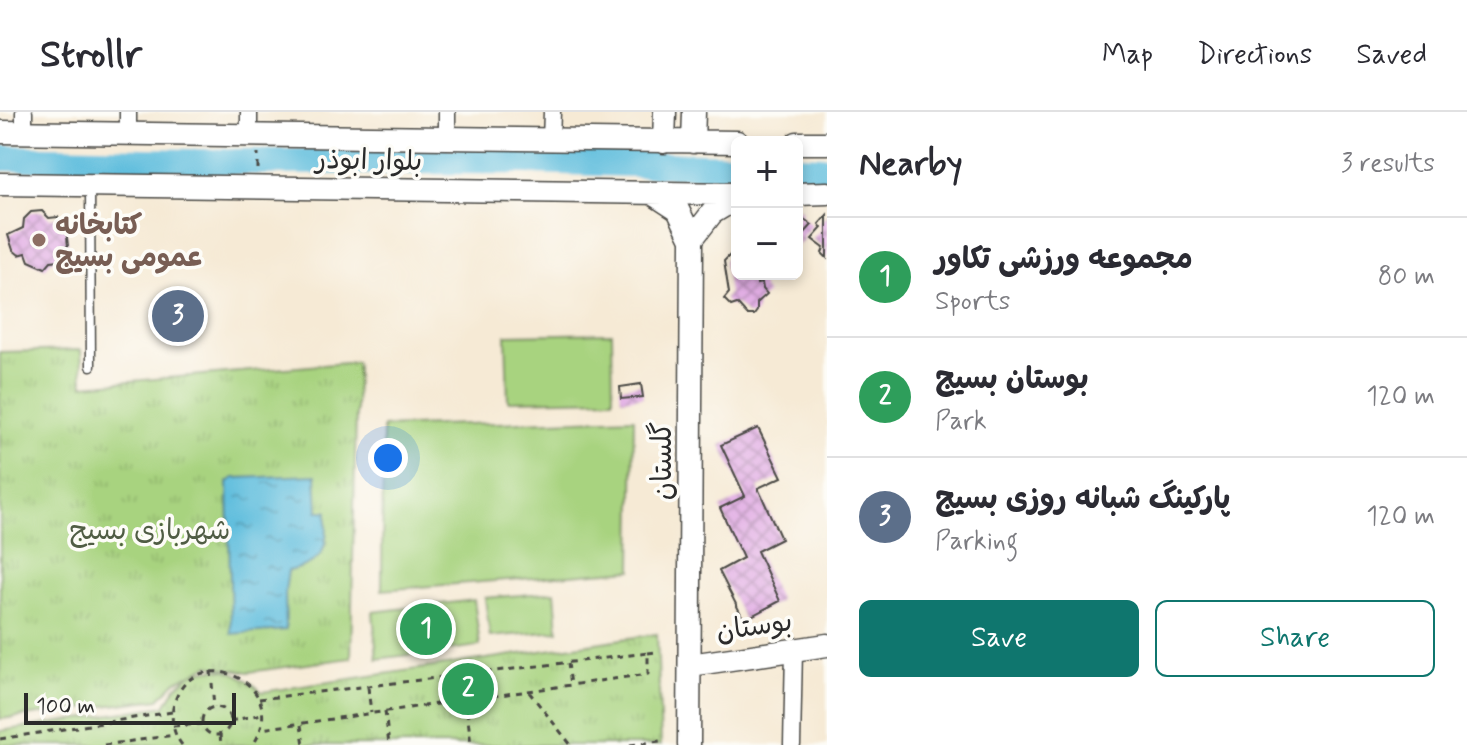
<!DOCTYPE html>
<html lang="en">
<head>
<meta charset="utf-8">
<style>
  :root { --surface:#fff; --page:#f2f2f3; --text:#2b2b33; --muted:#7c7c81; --line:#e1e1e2; --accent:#0f766e }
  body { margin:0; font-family:Mynerve,"Playpen Sans Arabic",sans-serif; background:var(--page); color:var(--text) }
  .controls { position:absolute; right:24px; top:24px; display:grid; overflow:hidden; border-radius:12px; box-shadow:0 4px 12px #0003 }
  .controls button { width:72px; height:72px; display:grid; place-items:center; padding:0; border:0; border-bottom:2px solid var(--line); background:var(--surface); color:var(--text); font:40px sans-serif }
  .scale { position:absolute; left:24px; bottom:20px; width:212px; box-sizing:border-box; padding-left:8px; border:4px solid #2b2b2b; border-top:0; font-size:22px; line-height:28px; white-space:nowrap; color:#2b2b2b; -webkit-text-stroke:6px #fdfcf7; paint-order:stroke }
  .you { position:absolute; left:388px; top:346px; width:28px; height:28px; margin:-20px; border:6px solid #fff; border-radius:50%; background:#1a73e8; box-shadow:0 0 0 12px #1a73e833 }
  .badge { display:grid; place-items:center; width:52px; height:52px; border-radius:50%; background:var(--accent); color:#fff; font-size:26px; font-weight:700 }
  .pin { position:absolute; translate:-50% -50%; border:4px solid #fff; box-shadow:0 2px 8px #0006 }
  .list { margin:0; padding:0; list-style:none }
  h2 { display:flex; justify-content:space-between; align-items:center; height:104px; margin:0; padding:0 32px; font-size:34px }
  h2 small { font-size:26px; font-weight:400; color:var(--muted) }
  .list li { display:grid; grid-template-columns:52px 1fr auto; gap:24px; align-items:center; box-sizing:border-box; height:120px; padding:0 32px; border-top:2px solid var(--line) }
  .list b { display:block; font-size:30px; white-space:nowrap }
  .list p { margin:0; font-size:26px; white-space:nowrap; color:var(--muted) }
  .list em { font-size:26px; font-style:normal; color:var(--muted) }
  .actions { display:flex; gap:16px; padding:24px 32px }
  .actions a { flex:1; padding:18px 0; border:2px solid var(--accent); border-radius:12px; text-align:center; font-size:28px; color:var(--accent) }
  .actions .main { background:var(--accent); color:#fff }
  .map { position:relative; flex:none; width:827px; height:633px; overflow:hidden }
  header { display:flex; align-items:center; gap:48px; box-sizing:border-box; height:112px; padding:0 40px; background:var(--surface); border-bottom:2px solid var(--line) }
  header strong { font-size:38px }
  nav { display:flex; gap:44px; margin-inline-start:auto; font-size:28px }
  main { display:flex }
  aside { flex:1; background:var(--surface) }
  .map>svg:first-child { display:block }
  .grass { fill:url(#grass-tufts); stroke:#6a7f55; stroke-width:2 }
  .pitch { fill:#a8d37f; stroke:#6a7f55; stroke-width:2 }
  .water { fill:url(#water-ripples); stroke:#457484; stroke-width:2 }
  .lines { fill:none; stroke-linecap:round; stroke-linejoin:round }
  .river { stroke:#5fbddd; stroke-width:26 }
  .building { fill:url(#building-cross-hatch) }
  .lane-casing { stroke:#494844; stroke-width:11 }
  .street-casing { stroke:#494844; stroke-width:19 }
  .secondary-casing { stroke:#494844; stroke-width:25 }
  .path { stroke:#494844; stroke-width:3; stroke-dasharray:6 6; stroke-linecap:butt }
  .lane { stroke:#fff; stroke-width:8 }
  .street { stroke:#fff; stroke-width:16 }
  .secondary { stroke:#fff; stroke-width:22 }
  .education-dot { fill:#8d6e63; stroke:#fdfcf7; stroke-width:3 }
  .labels { text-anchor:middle; stroke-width:7; stroke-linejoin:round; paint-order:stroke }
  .street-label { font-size:28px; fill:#2b2b2b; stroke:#fdfcf7 }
  .education-label { font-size:28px; font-weight:bold; fill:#785e54; stroke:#fdfcf7; text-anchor:start }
  .park-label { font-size:28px; fill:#505d44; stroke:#fdfcf7 }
</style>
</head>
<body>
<header>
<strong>Strollr</strong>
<nav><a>Map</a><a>Directions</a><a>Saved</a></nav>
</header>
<main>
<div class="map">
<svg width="827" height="633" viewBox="0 0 827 633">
  <defs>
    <pattern id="grass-tufts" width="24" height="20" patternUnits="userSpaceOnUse" patternTransform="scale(2)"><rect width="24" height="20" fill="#a8d37f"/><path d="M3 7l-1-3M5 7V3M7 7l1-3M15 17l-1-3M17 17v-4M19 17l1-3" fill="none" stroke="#91b56e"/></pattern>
    <pattern id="water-ripples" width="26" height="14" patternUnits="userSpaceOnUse" patternTransform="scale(2)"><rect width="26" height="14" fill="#5fbddd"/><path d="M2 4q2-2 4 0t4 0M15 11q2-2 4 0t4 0" fill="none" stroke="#4f9ab3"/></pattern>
    <pattern id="building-cross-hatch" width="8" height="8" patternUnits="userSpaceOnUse" patternTransform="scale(2)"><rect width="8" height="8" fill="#e0a9e3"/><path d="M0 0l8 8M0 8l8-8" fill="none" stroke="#b68ab8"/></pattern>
  </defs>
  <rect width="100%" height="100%" fill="#fdfcf7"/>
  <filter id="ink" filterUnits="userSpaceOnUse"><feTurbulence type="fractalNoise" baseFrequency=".0125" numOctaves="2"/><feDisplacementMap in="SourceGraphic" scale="16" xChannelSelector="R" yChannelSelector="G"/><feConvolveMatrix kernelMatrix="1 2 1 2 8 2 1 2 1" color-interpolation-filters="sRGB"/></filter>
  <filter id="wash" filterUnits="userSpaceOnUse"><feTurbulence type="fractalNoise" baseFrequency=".006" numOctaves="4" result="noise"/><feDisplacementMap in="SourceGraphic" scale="32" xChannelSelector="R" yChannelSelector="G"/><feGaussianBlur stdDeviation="1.8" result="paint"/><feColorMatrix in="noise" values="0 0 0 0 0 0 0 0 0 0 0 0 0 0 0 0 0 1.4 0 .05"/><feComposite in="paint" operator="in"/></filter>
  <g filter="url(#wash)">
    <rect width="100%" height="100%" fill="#f6ead5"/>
    <!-- grass -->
    <path class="grass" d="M81,238l2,35 274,-23 -6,296 -102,14 -41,-7 -16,9c29,-11 47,-3 70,18l395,-58 4,111h-661v-14l165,-25 11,-19 15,-13 -15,7 -17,18 -159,20v-367z"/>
    <!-- pitch -->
    <path class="pitch" d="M612,221l1,66 -105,2 -2,-66z
      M634,306l-2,152 -250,20 1,-163z
      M555,480l3,39 -68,6 -5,-39z
      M474,488l6,46 -103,13 -4,-47z"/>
    <!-- water -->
    <path class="water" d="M316,363l2,36h9c0,36 0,52 -39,60l-3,20 1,39 -55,4 -3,-152 6,-4z"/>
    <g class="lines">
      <!-- river -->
      <path class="river" d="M0,46l194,4 332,-1 211,6
        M797,56l30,1"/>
    </g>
    <g id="blocks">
      <!-- building -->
      <path class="building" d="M797,93l5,6 -2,5 12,9 -10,11 1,4 -6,6z
        M42,99l7,7 9,-1 3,8 5,4 2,17 -9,4 1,10 -9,1 -6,7 -16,-7 -3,-8 -7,2 -6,-5 -5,-15 15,-7 1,-9 7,-7z
        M827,103v43l-5,-5 2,-5 -12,-9 10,-11 -3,-4z
        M731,142l6,3v17h19l1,10 5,-1 1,6 4,5 -10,9v8l-3,4h-7l-10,-11 -6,2 -7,-7 5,-6 -5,-32z
        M641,272l2,13 -22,2 -1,-12z
        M758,316l24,49 -24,11 23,51 -24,12 23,50 -36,19 -25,-49 24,-13 -23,-50 25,-12 -24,-51z"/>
    </g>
  </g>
  <g filter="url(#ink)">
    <use href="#blocks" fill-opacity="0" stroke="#494844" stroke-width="2"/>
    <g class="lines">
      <defs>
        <path id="lane" d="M90,74l1,180"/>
        <path id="street" d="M24,21v-21
          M128,22v-22
          M249,24v-24
          M447,26v-26
          M551,28l1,-28
          M792,633l2,-95"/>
        <path id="secondary" d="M0,20l737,10
          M664,30l1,-30
          M693,30l1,-30
          M797,31h30
          M0,72l737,10
          M652,81l26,17 14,29
          M797,82l30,-1
          M690,553l137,-20
          M689,633l3,-506 20,-26 25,-15"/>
      </defs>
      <!-- lane casing -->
      <use href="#lane" class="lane-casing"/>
      <!-- street casing -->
      <use href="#street" class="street-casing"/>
      <!-- secondary casing -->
      <use href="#secondary" class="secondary-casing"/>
      <!-- path -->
      <path class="path" d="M258,57v-16
        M648,541l9,-1
        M568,551l3,22
        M211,559l3,36
        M463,563l8,70
        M368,575l3,26
        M529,580l42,53
        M259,587l389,-46v21l-387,55
        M202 609a14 14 0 1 1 28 0a14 14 0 1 1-28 0Z
        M385,599l4,34
        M230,609l32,-7
        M301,613l3,20
        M173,614l28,-2
        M220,623l1,10
        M0,627l172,-27
        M104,633l71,-10
        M182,633c-9,-11 -12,-27 -8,-41 18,-65 120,-22 79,41
        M630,633l30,-4"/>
      <!-- lane -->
      <use href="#lane" class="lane"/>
      <!-- street -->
      <use href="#street" class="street"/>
      <!-- secondary -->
      <use href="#secondary" class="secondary"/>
    </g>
  </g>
  <!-- markers -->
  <circle class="education-dot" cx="39" cy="128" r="8"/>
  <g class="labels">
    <!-- street labels -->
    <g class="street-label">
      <text transform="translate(369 47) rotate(1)" y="10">بلوار ابوذر</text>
      <text transform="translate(661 349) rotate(-90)" y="10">گلستان</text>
      <text transform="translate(754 513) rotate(-8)" y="10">بوستان</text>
    </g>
    <!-- education labels -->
    <g class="education-label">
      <text x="55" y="122">کتابخانه<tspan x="55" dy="32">عمومی بسیج</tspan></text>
    </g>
    <!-- park labels -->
    <g class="park-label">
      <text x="150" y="427">شهربازی بسیج</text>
    </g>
  </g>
</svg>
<div class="controls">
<button>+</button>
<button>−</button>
</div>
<div class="scale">100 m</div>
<div class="you"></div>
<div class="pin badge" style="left:426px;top:517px;background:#2e9e5b">1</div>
<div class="pin badge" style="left:468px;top:577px;background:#2e9e5b">2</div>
<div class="pin badge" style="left:178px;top:204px;background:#5c6f8a">3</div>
</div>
<aside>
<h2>Nearby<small>3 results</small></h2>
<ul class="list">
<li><span class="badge" style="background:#2e9e5b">1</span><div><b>مجموعه ورزشی تکاور</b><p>Sports</p></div><em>80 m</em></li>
<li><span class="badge" style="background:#2e9e5b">2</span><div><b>بوستان بسیج</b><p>Park</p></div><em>120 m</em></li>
<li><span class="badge" style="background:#5c6f8a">3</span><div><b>پارکینگ شبانه روزی بسیج</b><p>Parking</p></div><em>120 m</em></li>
</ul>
<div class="actions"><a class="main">Save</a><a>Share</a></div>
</aside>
</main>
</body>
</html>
